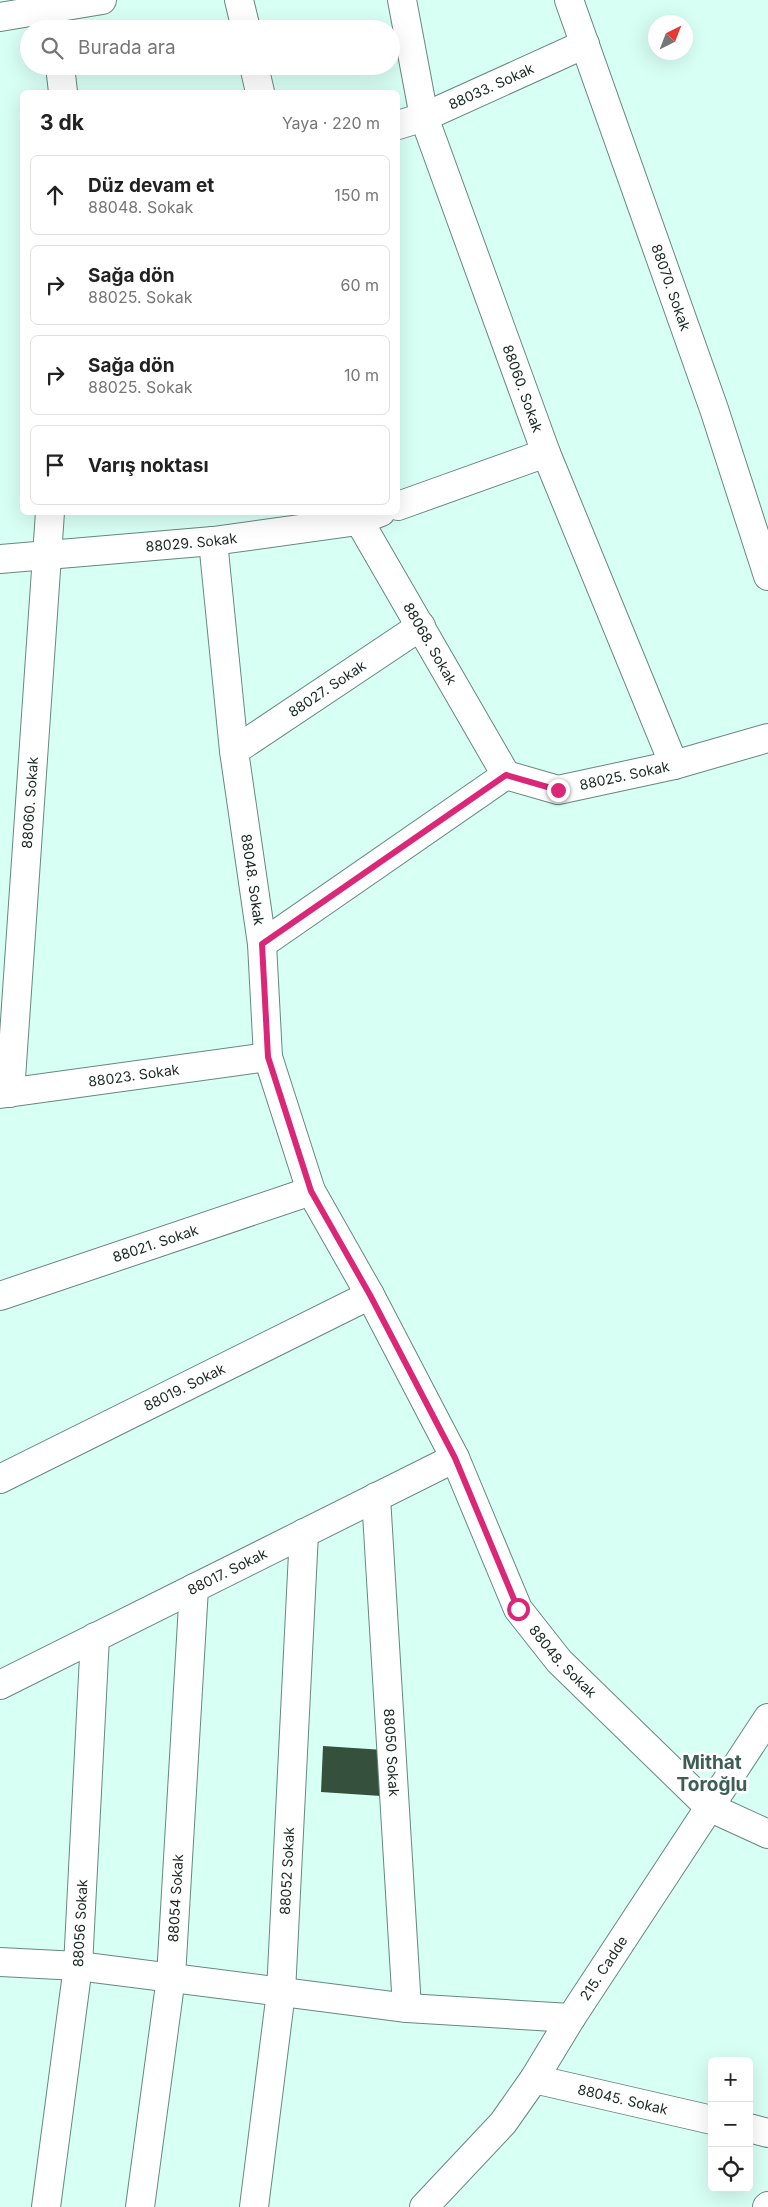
<!DOCTYPE html>
<html lang="tr">
<head>
<meta charset="utf-8">
<style>
  :root { --surface:#fff; --page:#f6f6f6; --text:#222; --muted:#767676; --line:#e0e0e0 }
  body { margin:0; font-family:Inter,sans-serif; background:var(--page); color:var(--text) }
  .controls { position:absolute; right:15px; bottom:15px; display:grid; overflow:hidden; border-radius:8px; box-shadow:0 5px 20px #0002 }
  .controls button { width:45px; height:45px; display:grid; place-items:center; padding:0; border:0; border-bottom:1px solid var(--line); background:var(--surface); color:var(--text); font:25px sans-serif }
  .compass { position:absolute; left:648px; top:15px; width:45px; height:45px; border-radius:50%; background:var(--surface); box-shadow:0 5px 20px #0002; rotate:42deg }
  .stop { position:absolute; width:15px; height:15px; margin:-11px; border:4px solid #db2777; border-radius:50%; background:#fff }
  .stop.end { background:#db2777; border-color:#fff; box-shadow:0 1px 5px #0008 }
  .list { margin:0; padding:0; list-style:none }
  h2 { display:flex; justify-content:space-between; align-items:center; height:65px; margin:0; padding:0 20px; font-size:21px }
  h2 small { font-size:16px; font-weight:400; color:var(--muted) }
  .list li { display:grid; grid-template-columns:32px 1fr auto; gap:15px; align-items:center; box-sizing:border-box; height:80px; margin:0 10px 10px; padding:0 10px; border:1px solid var(--line); border-radius:8px }
  .list b { display:block; font-size:19px; white-space:nowrap }
  .list p { margin:0; font-size:16px; white-space:nowrap; color:var(--muted) }
  .list em { font-size:16px; font-style:normal; color:var(--muted) }
  .icon { flex:none; width:28px; height:28px; fill:none; stroke:currentColor; stroke-width:2; stroke-linecap:round; stroke-linejoin:round }
  .map { position:relative; flex:none; width:768px; height:2207px; overflow:hidden }
  .search { position:absolute; background:var(--surface); box-shadow:0 5px 20px #0002; left:20px; top:20px; width:380px; height:55px; display:flex; align-items:center; gap:12px; box-sizing:border-box; padding:0 18px; border-radius:28px; color:var(--muted); font-size:19px }
  .panel { position:absolute; background:var(--surface); box-shadow:0 5px 20px #0002; left:20px; top:90px; width:380px; height:425px; border-radius:8px }
  .map>svg:first-child { display:block }
  .building { fill:#35513d }
  .lines { fill:none; stroke-linecap:round; stroke-linejoin:round }
  .minor-casing { stroke:#65887f; stroke-width:30 }
  .minor { stroke:#fff; stroke-width:28 }
  .route { stroke:#db2777; stroke-width:6 }
  .labels { text-anchor:middle; stroke-width:5; stroke-linejoin:round; paint-order:stroke }
  .street-label { font-size:14px; fill:#182723; stroke:#fff }
  .district-label { font-size:19px; font-weight:bold; fill:#3c5e55; stroke:#fff }
</style>
</head>
<body>
<div class="map">
<svg width="768" height="2207" viewBox="0 0 768 2207">
  <rect width="100%" height="100%" fill="#d8fff4"/>
  <!-- building -->
  <path class="building" d="M323,1746l61,4 -3,46 -60,-4z"/>
  <g class="lines">
    <defs>
      <g id="minor">
        <path d="M239,0l7,29"/>
        <path id="s1" d="M402,0l22,117 122,336 128,312"/>
        <path id="s2" d="M569,0l145,409 54,167"/>
        <path d="M0,17l102,-17"/>
        <path d="M60,66l3,26"/>
        <path d="M254,66l6,26"/>
        <path id="s3" d="M398,125l26,-8 161,-73"/>
        <path d="M398,506l148,-53"/>
        <path id="s4" d="M354,512l152,263"/>
        <path id="s5" d="M213,541l21,210 28,193 6,113 43,134 59,104 85,163 63,151 41,52 150,146 59,27"/>
        <path id="s6" d="M0,559l213,-18 145,-20 23,-9"/>
        <path id="s7" d="M234,751l187,-125"/>
        <path id="s8" d="M262,944l244,-169 52,15 116,-25 94,-27"/>
        <path id="s9" d="M10,1093l40,-581"/>
        <path id="s10" d="M0,1094l268,-37"/>
        <path id="s11" d="M0,1296l311,-105"/>
        <path id="s12" d="M0,1479l370,-184"/>
        <path id="s13" d="M376,1497l31,511"/>
        <path id="s14" d="M0,1685l455,-227"/>
        <path d="M0,1962l78,4 329,42 164,10"/>
        <path id="s15" d="M534,2079l178,41"/>
        <path d="M749,2128l19,5"/>
        <path id="s16" d="M46,2207l32,-241 17,-329"/>
        <path id="s17" d="M140,2207l31,-230 23,-389"/>
        <path id="s18" d="M254,2207l27,-215 23,-459"/>
        <path id="s19" d="M424,2207l79,-84 31,-44 37,-61 197,-300"/>
        <path d="M767,2207l1,-1"/>
      </g>
    </defs>
    <!-- minor casing -->
    <use href="#minor" class="minor-casing"/>
    <!-- minor -->
    <use href="#minor" class="minor"/>
  </g>
  <g class="lines">
    <!-- route -->
    <path class="route" d="M518,1609l-63,-151 -85,-163 -59,-104 -43,-134 -6,-113 244,-169 52,15"/>
  </g>
  <g class="labels">
    <!-- street labels -->
    <g class="street-label">
      <text dy="5" stroke="none"><textPath href="#s3" startOffset="101">88033. Sokak</textPath></text>
      <text dy="5" stroke="none"><textPath href="#s2" startOffset="305">88070. Sokak</textPath></text>
      <text dy="5" stroke="none"><textPath href="#s1" startOffset="408">88060. Sokak</textPath></text>
      <text dy="5" stroke="none"><textPath href="#s6" startOffset="192">88029. Sokak</textPath></text>
      <text dy="5" stroke="none"><textPath href="#s4" startOffset="152">88068. Sokak</textPath></text>
      <text dy="5" stroke="none"><textPath href="#s7" startOffset="112">88027. Sokak</textPath></text>
      <text dy="5" stroke="none"><textPath href="#s8" startOffset="419">88025. Sokak</textPath></text>
      <text dy="5" stroke="none"><textPath href="#s9" startOffset="291">88060. Sokak</textPath></text>
      <text dy="5" stroke="none"><textPath href="#s5" startOffset="341">88048. Sokak</textPath></text>
      <text dy="5" stroke="none"><textPath href="#s10" startOffset="135">88023. Sokak</textPath></text>
      <text dy="5" stroke="none"><textPath href="#s11" startOffset="164">88021. Sokak</textPath></text>
      <text dy="5" stroke="none"><textPath href="#s12" startOffset="206">88019. Sokak</textPath></text>
      <text dy="5" stroke="none"><textPath href="#s14" startOffset="254">88017. Sokak</textPath></text>
      <text dy="5" stroke="none"><textPath href="#s5" startOffset="1196">88048. Sokak</textPath></text>
      <text dy="5" stroke="none"><textPath href="#s13" startOffset="256">88050 Sokak</textPath></text>
      <text dy="5" stroke="none"><textPath href="#s18" startOffset="338">88052 Sokak</textPath></text>
      <text dy="5" stroke="none"><textPath href="#s17" startOffset="311">88054 Sokak</textPath></text>
      <text dy="5" stroke="none"><textPath href="#s16" startOffset="286">88056 Sokak</textPath></text>
      <text dy="5" stroke="none"><textPath href="#s19" startOffset="300">215. Cadde</textPath></text>
      <text dy="5" stroke="none"><textPath href="#s15" startOffset="91">88045. Sokak</textPath></text>
    </g>
    <!-- district labels -->
    <g class="district-label">
      <text x="712" y="1769">Mithat<tspan x="712" dy="22">Toroğlu</tspan></text>
    </g>
  </g>
</svg>
<div class="controls">
<button>+</button>
<button>−</button>
<button><svg class="icon" aria-label="locate" viewBox="0 0 24 24"><circle cx="12" cy="12" r="6"/><path d="M12 2v4M12 18v4M2 12h4M18 12h4"/></svg></button>
</div>
<svg class="compass" viewBox="-18 -18 36 36"><path d="M0-13l5 13h-10z" fill="#e53935"/><path d="M0 13l5-13h-10z" fill="#767676"/></svg>
<div class="stop" style="left:518px;top:1609px"></div>
<div class="stop end" style="left:558px;top:790px"></div>
<div class="search"><svg class="icon" aria-label="search" viewBox="0 0 24 24"><circle cx="10" cy="10" r="6"/><path d="M15 15l6 6"/></svg>Burada ara</div>
<section class="panel">
<h2>3 dk<small>Yaya · 220 m</small></h2>
<ul class="list">
<li><svg class="icon" aria-label="ahead" viewBox="0 0 24 24"><path d="M12 20V5M6 11l6-6 6 6"/></svg><div><b>Düz devam et</b><p>88048. Sokak</p></div><em>150 m</em></li>
<li><svg class="icon" aria-label="right" viewBox="0 0 24 24"><path d="M7 20v-9h11M14 6l5 5-5 5"/></svg><div><b>Sağa dön</b><p>88025. Sokak</p></div><em>60 m</em></li>
<li><svg class="icon" aria-label="right" viewBox="0 0 24 24"><path d="M7 20v-9h11M14 6l5 5-5 5"/></svg><div><b>Sağa dön</b><p>88025. Sokak</p></div><em>10 m</em></li>
<li><svg class="icon" aria-label="arrive" viewBox="0 0 24 24"><path d="M6 21V4h12l-3 4 3 4H6"/></svg><div><b>Varış noktası</b></div></li>
</ul>
</section>
</div>
</body>
</html>
